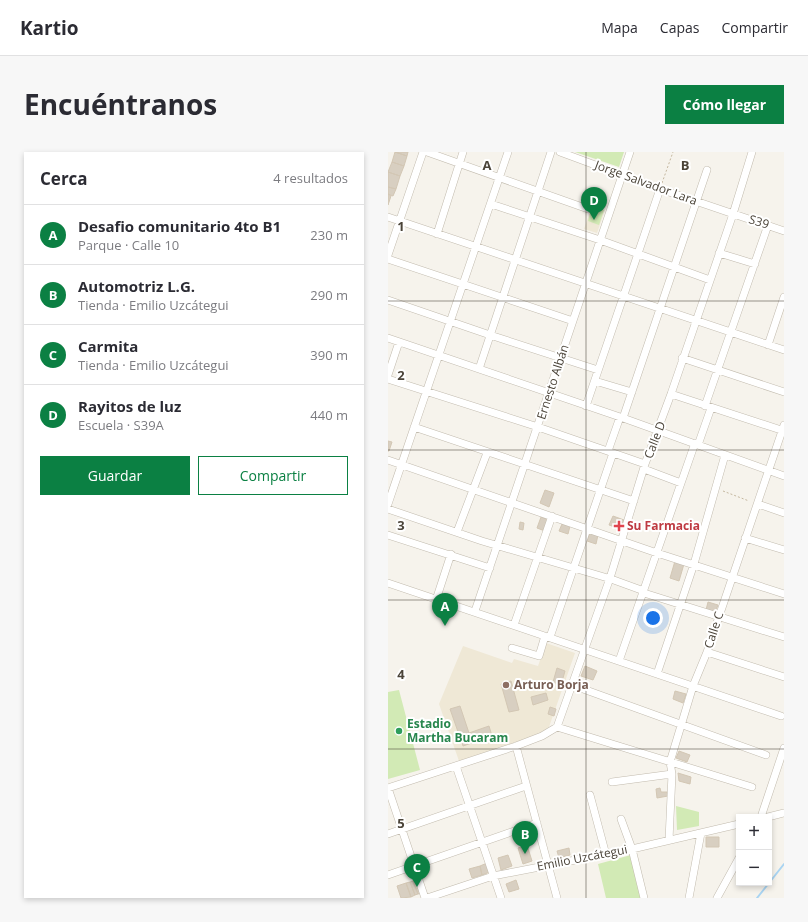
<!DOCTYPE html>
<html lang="es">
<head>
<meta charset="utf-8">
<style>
  :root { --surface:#fff; --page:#f7f7f7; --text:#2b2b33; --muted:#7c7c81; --line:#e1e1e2; --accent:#0b8043 }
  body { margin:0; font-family:"Open Sans",sans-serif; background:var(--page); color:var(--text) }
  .controls { position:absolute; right:12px; bottom:12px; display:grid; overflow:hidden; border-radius:0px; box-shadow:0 2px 6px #0003 }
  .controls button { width:36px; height:36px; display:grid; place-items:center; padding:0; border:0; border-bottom:1px solid var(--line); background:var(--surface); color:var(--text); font:20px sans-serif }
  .you { position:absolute; left:265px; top:466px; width:14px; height:14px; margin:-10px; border:3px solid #fff; border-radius:50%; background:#1a73e8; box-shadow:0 0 0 6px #1a73e833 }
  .badge { display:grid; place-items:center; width:26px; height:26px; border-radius:50%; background:var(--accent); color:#fff; font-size:13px; font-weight:700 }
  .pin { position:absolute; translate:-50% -33px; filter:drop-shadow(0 1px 2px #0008) }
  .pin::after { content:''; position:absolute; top:21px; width:14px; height:12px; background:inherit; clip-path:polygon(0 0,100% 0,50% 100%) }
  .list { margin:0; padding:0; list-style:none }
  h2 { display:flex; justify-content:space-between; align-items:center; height:52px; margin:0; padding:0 16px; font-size:17px }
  h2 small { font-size:13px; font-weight:400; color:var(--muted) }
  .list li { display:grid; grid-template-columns:26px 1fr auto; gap:12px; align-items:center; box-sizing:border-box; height:60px; padding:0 16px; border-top:1px solid var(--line) }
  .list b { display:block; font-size:15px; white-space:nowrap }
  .list p { margin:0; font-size:13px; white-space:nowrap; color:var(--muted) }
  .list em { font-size:13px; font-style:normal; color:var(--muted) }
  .actions { display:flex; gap:8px; padding:12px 16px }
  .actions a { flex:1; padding:9px 0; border:1px solid var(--accent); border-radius:0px; text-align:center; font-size:14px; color:var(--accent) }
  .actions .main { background:var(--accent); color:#fff }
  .map { position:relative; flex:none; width:396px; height:746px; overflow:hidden; border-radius:0px }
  header { display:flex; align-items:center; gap:24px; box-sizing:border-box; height:56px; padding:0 20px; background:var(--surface); border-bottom:1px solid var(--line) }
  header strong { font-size:19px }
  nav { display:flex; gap:22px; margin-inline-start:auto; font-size:14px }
  .intro { display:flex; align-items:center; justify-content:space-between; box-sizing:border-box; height:96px; padding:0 24px }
  h1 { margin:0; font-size:28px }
  .button { padding:10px 18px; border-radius:0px; background:var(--accent); color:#fff; font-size:14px; font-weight:700 }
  main { display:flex; gap:24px; padding:0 24px }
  aside { flex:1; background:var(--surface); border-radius:0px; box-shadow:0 2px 6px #0003 }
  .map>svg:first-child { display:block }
  .education { fill:#efe8d6 }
  .green { fill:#d2eab5 }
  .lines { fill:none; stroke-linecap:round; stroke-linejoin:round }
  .stream { stroke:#a9d4f2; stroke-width:2 }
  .building { fill:#d8cfc1; stroke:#d3c7b4 }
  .minor-casing { stroke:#c2bbae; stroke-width:8 }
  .path { stroke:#c4b79f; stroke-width:1; stroke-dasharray:2 2; stroke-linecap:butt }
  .minor { stroke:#fff; stroke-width:7 }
  .grid { fill:none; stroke:#4b4439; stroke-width:1; stroke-opacity:0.55 }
  .health-dot { fill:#e0444e; stroke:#fff; stroke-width:1.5 }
  .education-dot { fill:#8d6e63; stroke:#fff; stroke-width:1.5 }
  .leisure-dot { fill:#2e9e5b; stroke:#fff; stroke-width:1.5 }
  .labels { text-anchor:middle; stroke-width:4; stroke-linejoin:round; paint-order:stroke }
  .street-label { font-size:12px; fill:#4b4439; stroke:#fff }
  .health-label { font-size:12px; font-weight:bold; fill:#be3a42; stroke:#fff; text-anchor:start }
  .education-label { font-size:12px; font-weight:bold; fill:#785e54; stroke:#fff; text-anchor:start }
  .leisure-label { font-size:12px; font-weight:bold; fill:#27864d; stroke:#fff; text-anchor:start }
  .grid-label { font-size:13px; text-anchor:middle; font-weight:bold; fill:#4b4439; stroke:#fff; stroke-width:4; stroke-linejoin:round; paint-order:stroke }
</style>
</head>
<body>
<header>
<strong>Kartio</strong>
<nav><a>Mapa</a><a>Capas</a><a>Compartir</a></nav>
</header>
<div class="intro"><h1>Encuéntranos</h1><a class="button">Cómo llegar</a></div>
<main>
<aside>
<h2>Cerca<small>4 resultados</small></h2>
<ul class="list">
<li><span class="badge">A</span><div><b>Desafio comunitario 4to B1</b><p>Parque · Calle 10</p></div><em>230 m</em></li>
<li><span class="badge">B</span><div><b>Automotriz L.G.</b><p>Tienda · Emilio Uzcátegui</p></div><em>290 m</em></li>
<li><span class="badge">C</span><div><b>Carmita</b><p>Tienda · Emilio Uzcátegui</p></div><em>390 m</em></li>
<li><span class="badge">D</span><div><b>Rayitos de luz</b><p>Escuela · S39A</p></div><em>440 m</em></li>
</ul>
<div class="actions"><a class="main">Guardar</a><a>Compartir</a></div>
</aside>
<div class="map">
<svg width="396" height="746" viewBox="0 0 396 746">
  <rect width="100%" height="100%" fill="#f6f3ec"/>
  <!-- education -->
  <path class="education" d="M204,54l13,4 -8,23 -13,-4z
    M158,491l29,10 -26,74 -11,8 -79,26 -20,-57 24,-58 49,17 2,-4 24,7z"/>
  <!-- green -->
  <path class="green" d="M187,0h49l-5,15z
    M204,55l12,3 -5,15 -11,-4z
    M11,538l21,80 -32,9v-87z
    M288,654l23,6v14l-22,4z
    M243,703l10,43h-35l-8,-34z"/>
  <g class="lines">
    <!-- stream -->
    <path class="stream" d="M381,731l15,-19
      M369,746l12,-15"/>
  </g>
  <!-- building -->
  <path class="building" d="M7,0l12,4 -3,10 -12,-4z
    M7,0h13l-1,4z
    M4,10l12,4 -4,10 -12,-4z
    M0,20l12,4 -4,13 -8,-2z
    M0,35l8,2 -3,7 -5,-2z
    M0,42l3,2 -3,9z
    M0,289l4,1 -3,9h-1z
    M157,338l9,3 -5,14 -9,-4z
    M225,364l11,4 -3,9 -12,-4z
    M153,365l8,3 -4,11 -8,-3z
    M132,370l4,1 -1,7 -4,-1z
    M174,372l8,2 -2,8 -9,-3z
    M202,380l8,3 -2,9 -9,-3z
    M287,409l9,3 -5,17 -9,-3z
    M320,450l10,3 -3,8 -9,-3z
    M197,514l12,5 -4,9 -12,-4z
    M169,516l8,3 -4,14 -8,-3z
    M123,529l8,29 -10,2 -8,-28z
    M287,539l11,3 -3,9 -10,-4z
    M158,541l2,7 -15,5 -2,-8z
    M72,554l9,27 20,-7 3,10 -29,10 -13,-37z
    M162,555l6,2 -2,7 -6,-2z
    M291,599l11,4 -3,7 -11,-4z
    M290,621l13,4 -1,7 -11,-3z
    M272,636l1,4h6l1,4 -11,2 -1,-9z
    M318,685h13v10h-13z
    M139,693l5,16 -9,3 -5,-16z
    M181,696l1,7 -11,3 -2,-7z
    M120,703l4,11 -11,4 -3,-12z
    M99,711l3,9 -8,3 -2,-9z
    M92,714l2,9 -10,3 -3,-9z
    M29,727l5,14 -4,1 -5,-13z
    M128,728l3,9 -10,3 -3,-8z
    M25,729l5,13 -3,1 -5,-13z
    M22,730l5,13 -4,2 -5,-14z
    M18,731l5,14 -10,1 -4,-12z"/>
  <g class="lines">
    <defs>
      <path id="minor" d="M39,0l161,57
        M172,0l100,37 124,42
        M103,52l109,36 110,40
        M0,65l396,133
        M49,82l26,-82
        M331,101l36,11
        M0,103l35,-103
        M0,107l185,62
        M0,148l102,35 108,35
        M0,186l235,80 161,58
        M380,193l16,-48
        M294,206l102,34
        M91,217l72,-217
        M0,223l11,-33
        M0,227l150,48 107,37
        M207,229l37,11
        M283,242l113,37
        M198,254l74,-217
        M317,254l63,-181
        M235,266l84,-248
        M26,275l220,74
        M310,293l13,-37
        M220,299l12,-34
        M0,308l269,93 127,41
        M256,317l37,14
        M0,352l120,-352
        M370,352l26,9
        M0,357l94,32 129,38 33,12
        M69,380l30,-79
        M0,383l102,33
        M357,386l39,12
        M0,431l393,133
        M256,441l140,44
        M48,448l15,-46
        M87,459l155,-459
        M126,473l38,-109
        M162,485l63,-184
        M124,496l27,8 6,-20
        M319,500l77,25
        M231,509l76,-218
        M269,522l37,-110 31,-109
        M184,533l194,70
        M169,575l53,-149 35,-114 26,-70 62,-180 19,-62
        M128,594l41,152
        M68,614l45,132
        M224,630l60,-8
        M0,636l128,-42 26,-10 15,-9 195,60
        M0,636l37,110
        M202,643l16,60
        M373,665l23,-69
        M380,665l16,-4
        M233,667l11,30 12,49
        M0,682l138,-48
        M281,688l3,-66 -2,-12 23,-76 14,-34 77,-227
        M0,723l149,-52
        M39,746l66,-22 139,-27 107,-25
        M301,746l12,-65
        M329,746l22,-40"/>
    </defs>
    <!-- minor casing -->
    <use href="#minor" class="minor-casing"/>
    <!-- path -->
    <path class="path" d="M274,31l11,-31
      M335,339l26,10"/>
    <!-- minor -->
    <use href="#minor" class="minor"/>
  </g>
  <!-- grid -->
  <path class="grid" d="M198,0v746M0,149h396M0,298h396M0,448h396M0,597h396"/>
  <!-- markers -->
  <path class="health-dot" d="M229 368h4v4h4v4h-4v4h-4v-4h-4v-4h4z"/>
  <circle class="education-dot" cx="118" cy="533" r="4"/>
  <circle class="leisure-dot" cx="11" cy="579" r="4"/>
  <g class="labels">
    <!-- street labels -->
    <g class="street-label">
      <text transform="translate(258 31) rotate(20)" y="4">Jorge Salvador Lara</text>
      <text transform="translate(371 70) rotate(18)" y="4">S39</text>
      <text transform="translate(165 230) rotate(-72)" y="4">Ernesto Albán</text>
      <text transform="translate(267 288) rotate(-69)" y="4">Calle D</text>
      <text transform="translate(326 478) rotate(-72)" y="4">Calle C</text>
      <text transform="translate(194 706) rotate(-11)" y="4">Emilio Uzcátegui</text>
    </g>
    <!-- health labels -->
    <g class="health-label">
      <text x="239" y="378">Su Farmacia</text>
    </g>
    <!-- education labels -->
    <g class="education-label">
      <text x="126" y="537">Arturo Borja</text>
    </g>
    <!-- leisure labels -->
    <g class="leisure-label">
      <text x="19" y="576">Estadio<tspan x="19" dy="14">Martha Bucaram</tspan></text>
    </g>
  </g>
  <g class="grid-label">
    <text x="99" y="18">A</text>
    <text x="297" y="18">B</text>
    <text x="13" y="79">1</text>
    <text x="13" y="228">2</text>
    <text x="13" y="378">3</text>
    <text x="13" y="527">4</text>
    <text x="13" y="676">5</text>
  </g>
</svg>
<div class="controls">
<button>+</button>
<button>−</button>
</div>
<div class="you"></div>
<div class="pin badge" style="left:57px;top:474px">A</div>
<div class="pin badge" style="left:137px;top:702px">B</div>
<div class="pin badge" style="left:29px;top:735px">C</div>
<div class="pin badge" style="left:206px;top:68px">D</div>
</div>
</main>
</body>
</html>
